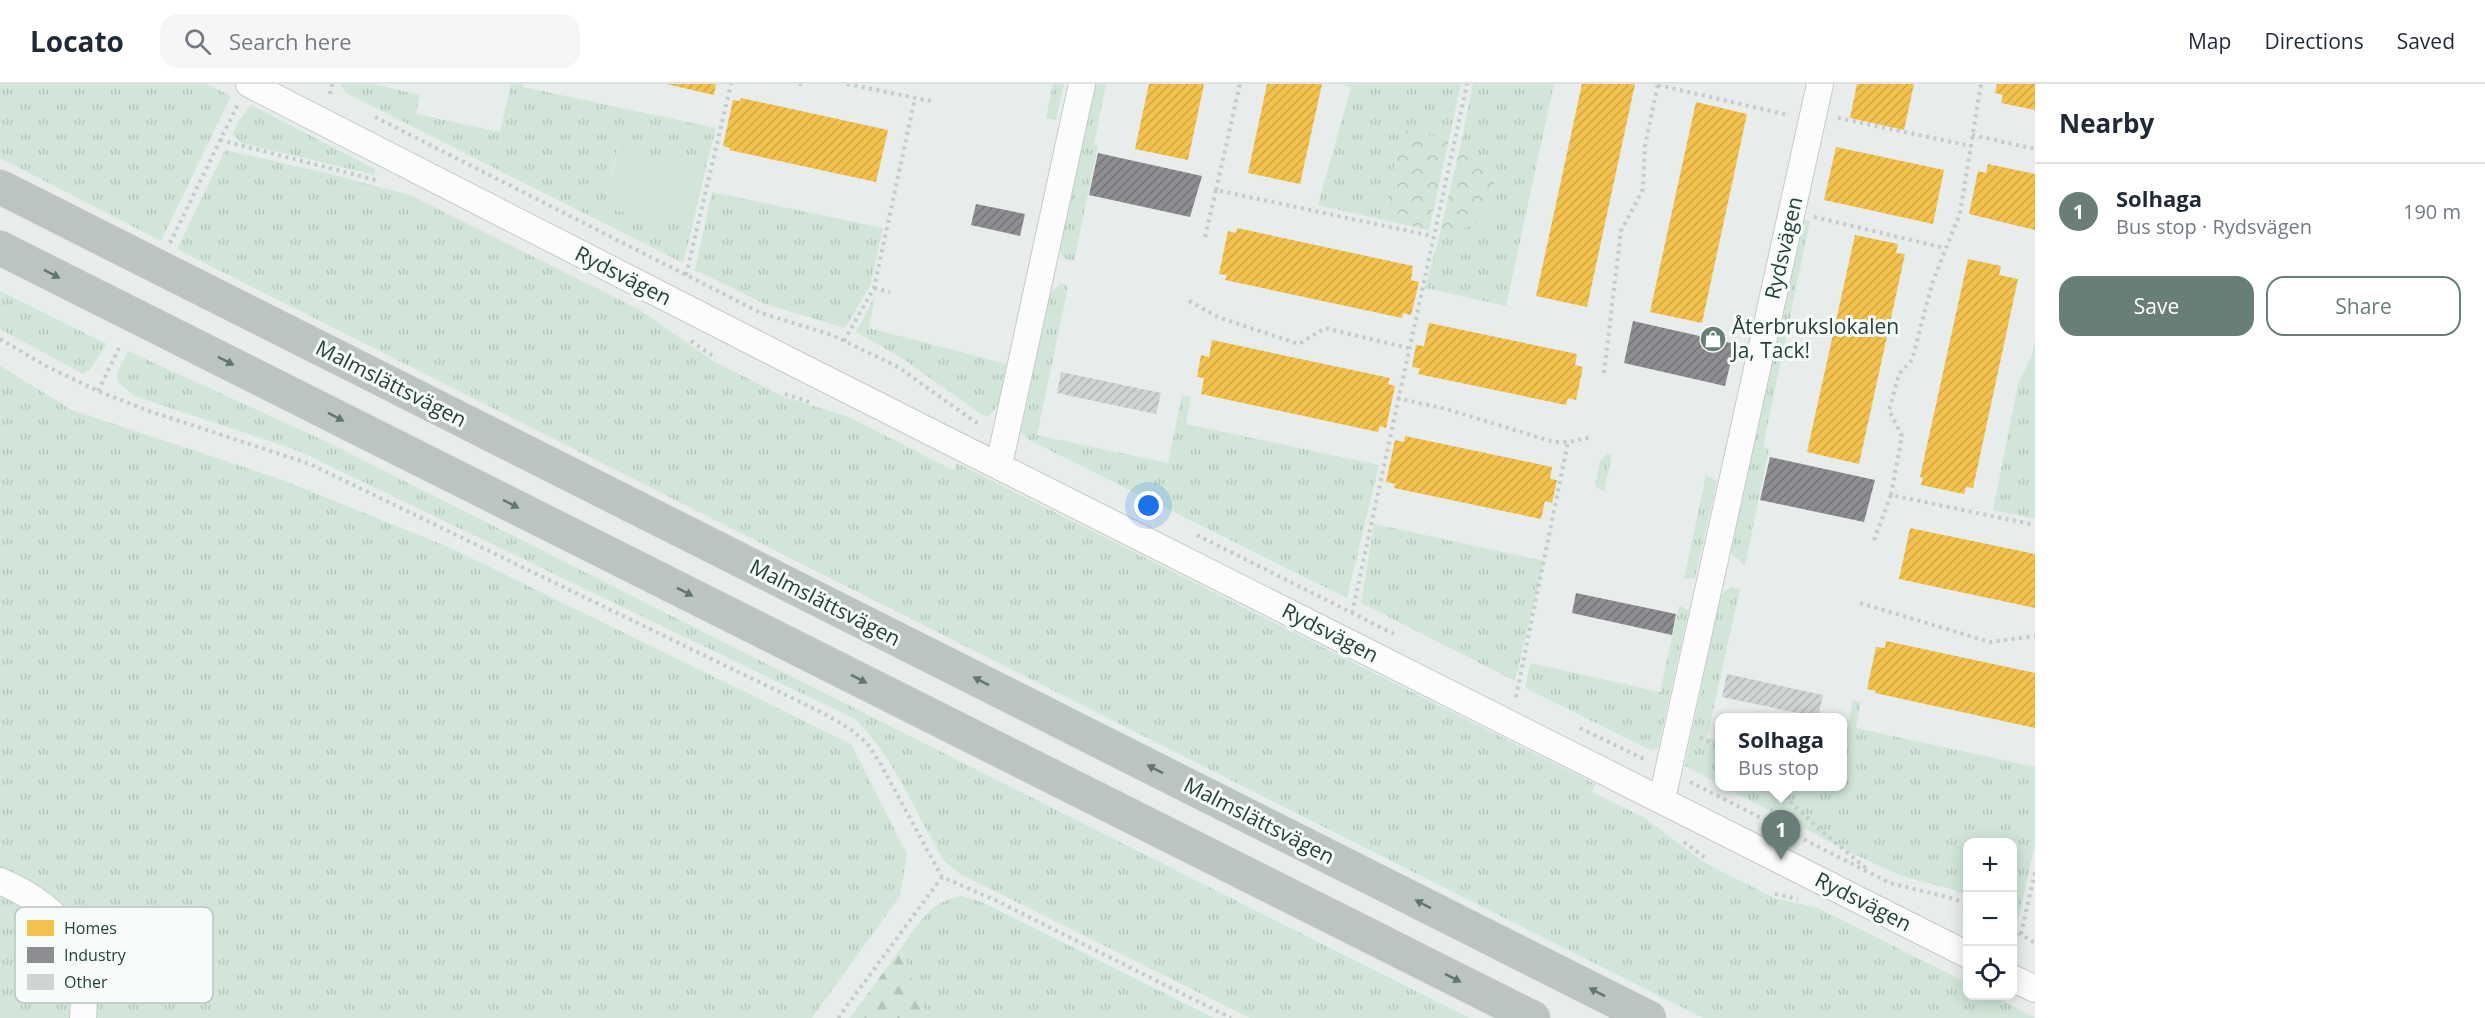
<!DOCTYPE html>
<html lang="en">
<head>
<meta charset="utf-8">
<style>
  :root { --surface:#fff; --page:#f6f6f7; --text:#1f2937; --muted:#747a83; --line:#e0e1e3; --accent:#697e78 }
  body { margin:0; font-family:"Open Sans",sans-serif; background:var(--page); color:var(--text) }
  .controls { position:absolute; right:18px; bottom:18px; display:grid; overflow:hidden; border-radius:12px; box-shadow:0 3px 15px #0003 }
  .controls button { width:54px; height:54px; display:grid; place-items:center; padding:0; border:0; border-bottom:2px solid var(--line); background:var(--surface); color:var(--text); font:30px sans-serif }
  .you { position:absolute; left:1149px; top:422px; width:21px; height:21px; margin:-15px; border:4px solid #fff; border-radius:50%; background:#1a73e8; box-shadow:0 0 0 9px #1a73e833 }
  .badge { display:grid; place-items:center; width:39px; height:39px; border-radius:50%; background:var(--accent); color:#fff; font-size:20px; font-weight:700 }
  .pin { position:absolute; translate:-50% -50px; filter:drop-shadow(0 2px 3px #0008) }
  .pin::after { content:''; position:absolute; top:32px; width:21px; height:18px; background:inherit; clip-path:polygon(0 0,100% 0,50% 100%) }
  .popup { position:absolute; left:1715px; top:629px; width:132px; height:78px; box-sizing:border-box; display:grid; place-content:center; border-radius:12px; background:var(--surface); filter:drop-shadow(0 2px 4px #0005); font-size:20px; white-space:nowrap; color:var(--muted) }
  .popup b { font-size:22px; color:var(--text) }
  .popup::after { content:''; position:absolute; left:50%; top:100%; margin-left:-12px; border:12px solid transparent; border-top-color:var(--surface) }
  .list { margin:0; padding:0; list-style:none }
  h2 { display:flex; justify-content:space-between; align-items:center; height:78px; margin:0; padding:0 24px; font-size:26px }
  h2 small { font-size:20px; font-weight:400; color:var(--muted) }
  .list li { display:grid; grid-template-columns:39px 1fr auto; gap:18px; align-items:center; box-sizing:border-box; height:96px; padding:0 24px; border-top:2px solid var(--line) }
  .list b { display:block; font-size:22px; white-space:nowrap }
  .list p { margin:0; font-size:20px; white-space:nowrap; color:var(--muted) }
  .list em { font-size:20px; font-style:normal; color:var(--muted) }
  .actions { display:flex; gap:12px; padding:18px 24px }
  .actions a { flex:1; padding:14px 0; border:2px solid var(--accent); border-radius:18px; text-align:center; font-size:21px; color:var(--accent) }
  .actions .main { background:var(--accent); color:#fff }
  .icon { flex:none; width:33px; height:33px; fill:none; stroke:currentColor; stroke-width:2; stroke-linecap:round; stroke-linejoin:round }
  .map { position:relative; flex:none; width:2035px; height:934px; overflow:hidden }
  header { display:flex; align-items:center; gap:36px; box-sizing:border-box; height:84px; padding:0 30px; background:var(--surface); border-bottom:2px solid var(--line) }
  header strong { font-size:28px }
  nav { display:flex; gap:33px; margin-inline-start:auto; font-size:21px }
  .search { width:420px; height:54px; background:var(--page); display:flex; align-items:center; gap:15px; box-sizing:border-box; padding:0 21px; border-radius:18px; color:var(--muted); font-size:22px }
  main { display:flex }
  aside { flex:1; background:var(--surface) }
  .map>svg:first-child { display:block }
  .grass { fill:url(#grass-tufts) }
  .forest { fill:url(#forest-firs) }
  .park { fill:url(#park-crowns) }
  .pitch { fill:#d1e6d8 }
  .homes { fill:url(#homes-hatch) }
  .industry { fill:url(#industry-hatch) }
  .building { fill:url(#building-hatch) }
  .lines { fill:none; stroke-linecap:round; stroke-linejoin:round }
  .minor-casing { stroke:#c5cac8; stroke-width:28 }
  .highway-casing { stroke:#c3ccc9; stroke-width:35 }
  .path { stroke:#c3ccca; stroke-width:4; stroke-dasharray:3 4.5; stroke-linecap:butt }
  .minor { stroke:#fcfcfc; stroke-width:26 }
  .highway { stroke:#bcc4c2; stroke-width:33 }
  .oneway { fill:#617670 }
  .labels { text-anchor:middle; stroke-width:6; stroke-linejoin:round; paint-order:stroke }
  .street-label { font-size:21px; fill:#24423a; stroke:#f7fbf9 }
  .poi-label { font-size:21px; fill:#24423a; stroke:#f7fbf9; text-anchor:start }
  .key { fill:#f7fbf9; stroke:#b8c4c0; stroke-width:1.5 }
  .key-label { font-size:16px; fill:#24423a }
</style>
</head>
<body>
<header>
<strong>Locato</strong>
<div class="search"><svg class="icon" aria-label="search" viewBox="0 0 24 24"><circle cx="10" cy="10" r="6"/><path d="M15 15l6 6"/></svg>Search here</div>
<nav><a>Map</a><a>Directions</a><a>Saved</a></nav>
</header>
<main>
<div class="map">
<svg width="2035" height="934" viewBox="0 0 2035 934">
  <defs>
    <pattern id="grass-tufts" width="24" height="20" patternUnits="userSpaceOnUse" patternTransform="scale(1.5)"><rect width="24" height="20" fill="#d1e6d8"/><path d="M3 7l-1-3M5 7V3M7 7l1-3M15 17l-1-3M17 17v-4M19 17l1-3" fill="none" stroke="#b3c6ba"/></pattern>
    <pattern id="forest-firs" width="22" height="20" patternUnits="userSpaceOnUse" patternTransform="scale(1.5)"><rect width="22" height="20" fill="#d1e6d8"/><path d="M5 1l3.5 6h-7zM16 11l3.5 6h-7z" fill="#b3c6ba"/></pattern>
    <pattern id="park-crowns" width="20" height="18" patternUnits="userSpaceOnUse" patternTransform="scale(1.5)"><rect width="20" height="18" fill="#d1e6d8"/><path d="M2 6a3 3 0 1 1 6 0M12 15a3 3 0 1 1 6 0" fill="none" stroke="#b3c6ba"/></pattern>
    <pattern id="homes-hatch" width="6" height="6" patternUnits="userSpaceOnUse" patternTransform="scale(1.5)"><rect width="6" height="6" fill="#f2c14e"/><path d="M-1 1l2-2M0 6l6-6M5 7l2-2" fill="none" stroke="#cfa745"/></pattern>
    <pattern id="industry-hatch" width="6" height="6" patternUnits="userSpaceOnUse" patternTransform="scale(1.5)"><rect width="6" height="6" fill="#8d8d92"/><path d="M-1 1l2-2M0 6l6-6M5 7l2-2" fill="none" stroke="#737578"/></pattern>
    <pattern id="building-hatch" width="6" height="6" patternUnits="userSpaceOnUse" patternTransform="scale(1.5)"><rect width="6" height="6" fill="#cfd4d2"/><path d="M-1 1l2-2M0 6l6-6M5 7l2-2" fill="none" stroke="#b2b7b5"/></pattern>
  </defs>
  <rect width="100%" height="100%" fill="#e8edeb"/>
  <!-- grass -->
  <path class="grass" d="M0,0h207l24,12 -70,145 -161,-83z
    M340,0h33l47,11 -4,19 84,18 11,-48h12v3l193,41 -10,40 -88,-21 -14,60 88,21 -9,35 -337,-170z
    M1053,0h11l-8,36 -10,-2z
    M1096,0h10l-12,61 4,1 -24,115 -8,-2 -5,-4 -1,-8z
    M1340,0h121l-12,55 -47,-9 -19,90 -65,-15 33,-118z
    M1473,0h81l-48,222 -81,-18 14,-51 47,-17 9,-43 -34,-34z
    M251,21l124,64v6l-134,-32 -9,-9 7,-13z
    M225,66l101,23 84,22 230,115 75,52 69,35 65,20 104,53 4,-7 638,321 -3,8 53,26 60,45 69,35 44,10 149,75 1,13h26l41,22h-332l-1526,-769z
    M712,108l171,36 -13,58 -25,42 -80,-24 -70,-34z
    M1801,135l9,2 -47,226 6,2 -24,117 -14,-13z
    M1061,199l7,4 -31,148 131,28 14,-68 9,2 -5,27 193,41 -32,133 -320,-159 -6,-7 29,-139z
    M0,207l107,53 -17,26 -7,4 -83,-45z
    M875,212l-6,32 138,36c-4,17 -4,43 -20,53l-6,-3 -78,-55 -47,-27z
    M2035,255v180l-42,-9 25,-126 14,-29z
    M128,267l195,89 1146,578h-219l-290,-144 -15,-12c-30,-48 -49,-103 -90,-143l-556,-268 -165,-55 -16,-14 -1,-9z
    M0,282l72,44 211,70 170,69 398,195 56,110 -7,42 -88,122h-812z
    M1607,370h5l-8,38 -9,-6 5,-25z
    M1706,391l11,6 -22,97 -11,1z
    M1374,440l170,37 -29,120 -154,-78z
    M1731,503l9,2 -33,149 12,3v43l-34,-18 34,-165 5,-9z
    M1679,522l10,4 -31,138 -5,3 -128,-63 5,-25 130,29z
    M1853,616l8,2 -5,26 179,39v77l-16,73 -6,2 -1,-77h-44l-1,53c-22,-10 -47,-12 -70,-21 -59,-26 -116,-58 -173,-87l118,-1 1,-34z
    M962,812l20,6 232,116h-288l-25,-70c19,-25 28,-47 61,-52z"/>
  <!-- forest -->
  <path class="forest" d="M901,864l25,70h-76z"/>
  <!-- park -->
  <path class="park" d="M1402,46l47,9 -20,91 -46,-10z
    M1461,59l34,34 -9,43 -47,17z"/>
  <!-- pitch -->
  <path class="pitch" d="M619,63l87,21 -14,60 -88,-21z"/>
  <!-- homes -->
  <path class="homes" d="M666,0h50l-2,11z
    M1149,0h55l-16,76 -53,-11z
    M1267,0h55l-22,100 -52,-11z
    M1582,0h53l-48,223 -51,-11z
    M1857,0h57l-10,46 -54,-12z
    M1997,0h38v26l-34,-7 2,-8 -8,-2z
    M741,14l147,32 -12,52 -147,-32 1,-2 -7,-2 10,-46 7,1z
    M1696,18l51,12 -45,209 -52,-11z
    M1836,63l108,23 -11,54 -109,-24z
    M1988,80l47,10v56l-66,-16 9,-43 8,2z
    M1237,144l176,38 -2,14 8,2 -8,33 -8,-2 -1,5 -177,-38 2,-5 -8,-1 9,-43 8,2z
    M1855,151l43,9 -2,9 9,1 -46,210 -52,-12z
    M1968,175l33,7 -2,9 19,4 -45,209 -7,-1 -2,7 -43,-9 2,-7 -3,-1z
    M1429,239l148,31 -2,11 8,2 -7,33 -8,-2 -2,7 -148,-31 2,-6 -8,-1 4,-22 8,1z
    M1212,256l178,38 -2,6 7,2 -9,42 -6,-2 -2,6 -177,-38 3,-16 -7,-1 4,-22 8,2z
    M1405,352l147,31 -2,12 7,1 -5,23 -7,-2 -4,18 -147,-31 1,-4 -9,-2 9,-42 9,2z
    M1910,444l125,26v54l-136,-29z
    M1886,557l149,32v55l-160,-35 1,-2 -9,-2 9,-42 9,1z"/>
  <!-- industry -->
  <path class="industry" d="M1098,69l104,23 -12,41 -101,-22z
    M976,120l49,10 -5,22 -49,-11z
    M1633,237l102,23 -10,42 -101,-23z
    M1770,373l105,23 -11,42 -104,-22z
    M1576,509l100,21 -4,21 -100,-22z"/>
  <!-- building -->
  <path class="building" d="M1061,288l100,21 -5,21 -99,-21z
    M1727,590l96,21 -5,22 -96,-20z"/>
  <g class="lines">
    <defs>
      <path id="minor" d="M249,0l537,275 1182,596
        M999,381l83,-381
        M1662,715l158,-715
        M0,797c66,29 89,64 83,137
        M2012,894l23,11"/>
      <path id="highway" d="M0,103l1649,831
        M0,164l1533,770"/>
    </defs>
    <!-- minor casing -->
    <use href="#minor" class="minor-casing"/>
    <!-- highway casing -->
    <use href="#highway" class="highway-casing"/>
    <!-- path -->
    <path class="path" d="M799,0h6
      M847,0l84,17
      M1658,1l130,30
      M330,10l2,-10
      M375,33l386,196 71,22 66,32 83,59
      M1838,34l133,28
      M1972,51l63,14
      M220,56l156,40
      M1216,106l24,-106
      M1814,133l131,31
      M1205,153l11,-47 216,46
      M170,159l68,-139
      M686,191l45,-191
      M874,204l16,4
      M1189,217l31,17 79,26 26,-16 83,20
      M0,255l46,27 52,25 48,19 164,54 515,250 25,15 17,14 13,20 62,114 55,24 234,117
      M691,257l25,17
      M844,257l30,-53 41,-190
      M1604,289l17,-142 22,-42 2,-43 13,-62
      M98,307l21,-43
      M785,310l28,9
      M1397,314l49,11 108,33h14l24,-5
      M1891,411l11,-59 -13,-26 10,-36 13,-14 20,-76 28,-71 21,-129
      M1197,451l197,99
      M1874,456l17,-45 144,30
      M1860,519l130,39 45,-6
      M1352,529l115,-529
      M1516,613l52,-255
      M1580,644l66,32
      M1700,653l20,11
      M1690,698l200,101 65,16 13,7
      M1774,702l43,41 51,43
      M1684,758l23,17
      M1775,810l23,5
      M2012,845l23,14
      M2021,850l14,-62
      M838,934l104,-141"/>
    <!-- minor -->
    <use href="#minor" class="minor"/>
    <!-- highway -->
    <use href="#highway" class="highway"/>
  </g>
  <!-- one-way arrows -->
  <defs><path id="oneway-solid" d="M-6-.8H1V-3.2L6.5 0L1 3.2V.8H-6Z" transform="scale(1.5)"/></defs>
  <g class="oneway">
    <use href="#oneway-solid" transform="translate(52 190) rotate(27)"/>
    <use href="#oneway-solid" transform="translate(226 277) rotate(27)"/>
    <use href="#oneway-solid" transform="translate(336 333) rotate(27)"/>
    <use href="#oneway-solid" transform="translate(511 420) rotate(27)"/>
    <use href="#oneway-solid" transform="translate(685 508) rotate(27)"/>
    <use href="#oneway-solid" transform="translate(859 595) rotate(27)"/>
    <use href="#oneway-solid" transform="translate(981 597) rotate(-153)"/>
    <use href="#oneway-solid" transform="translate(1155 685) rotate(-153)"/>
    <use href="#oneway-solid" transform="translate(1423 820) rotate(-153)"/>
    <use href="#oneway-solid" transform="translate(1453 894) rotate(27)"/>
    <use href="#oneway-solid" transform="translate(1597 908) rotate(-153)"/>
  </g>
  <!-- icons -->
  <defs>
    <symbol id="shop-disc" viewBox="-11 -11 22 22"><circle r="9.5" fill="#697e78" stroke="#f7fbf9"/><path d="M-5-2.5h2.3a2.7 3.5 0 0 1 5.4 0H5L5.5 6h-11ZM-1.5-2.5h3a1.5 2.3 0 0 0-3 0Z" fill="#fff"/></symbol>
  </defs>
  <g fill-rule="evenodd">
    <use href="#shop-disc" x="1698" y="240" width="30" height="30"/>
  </g>
  <g class="labels">
    <!-- street labels -->
    <g class="street-label">
      <text transform="translate(1784 164) rotate(-77)" y="7">Rydsvägen</text>
      <text transform="translate(623 192) rotate(27)" y="7">Rydsvägen</text>
      <text transform="translate(391 300) rotate(27)" y="7">Malmslättsvägen</text>
      <text transform="translate(825 519) rotate(27)" y="7">Malmslättsvägen</text>
      <text transform="translate(1330 549) rotate(27)" y="7">Rydsvägen</text>
      <text transform="translate(1259 737) rotate(27)" y="7">Malmslättsvägen</text>
      <text transform="translate(1863 818) rotate(27)" y="7">Rydsvägen</text>
    </g>
    <!-- poi labels -->
    <g class="poi-label">
      <text x="1732" y="250">Återbrukslokalen<tspan x="1732" dy="24">Ja, Tack!</tspan></text>
    </g>
  </g>
  <!-- legend -->
  <rect x="15" y="823" width="198" height="96" rx="9" class="key"/>
  <rect x="27" y="836" width="27" height="16" fill="#f2c14e"/>
  <rect x="27" y="863" width="27" height="16" fill="#8d8d92"/>
  <rect x="27" y="890" width="27" height="16" fill="#cfd4d2"/>
  <g class="key-label">
    <text x="64" y="850">Homes</text>
    <text x="64" y="877">Industry</text>
    <text x="64" y="904">Other</text>
  </g>
</svg>
<div class="controls">
<button>+</button>
<button>−</button>
<button><svg class="icon" aria-label="locate" viewBox="0 0 24 24"><circle cx="12" cy="12" r="6"/><path d="M12 2v4M12 18v4M2 12h4M18 12h4"/></svg></button>
</div>
<div class="you"></div>
<div class="pin badge" style="left:1781px;top:776px">1</div>
<div class="popup"><b>Solhaga</b>Bus stop</div>
</div>
<aside>
<h2>Nearby<small></small></h2>
<ul class="list">
<li><span class="badge">1</span><div><b>Solhaga</b><p>Bus stop · Rydsvägen</p></div><em>190 m</em></li>
</ul>
<div class="actions"><a class="main">Save</a><a>Share</a></div>
</aside>
</main>
</body>
</html>
